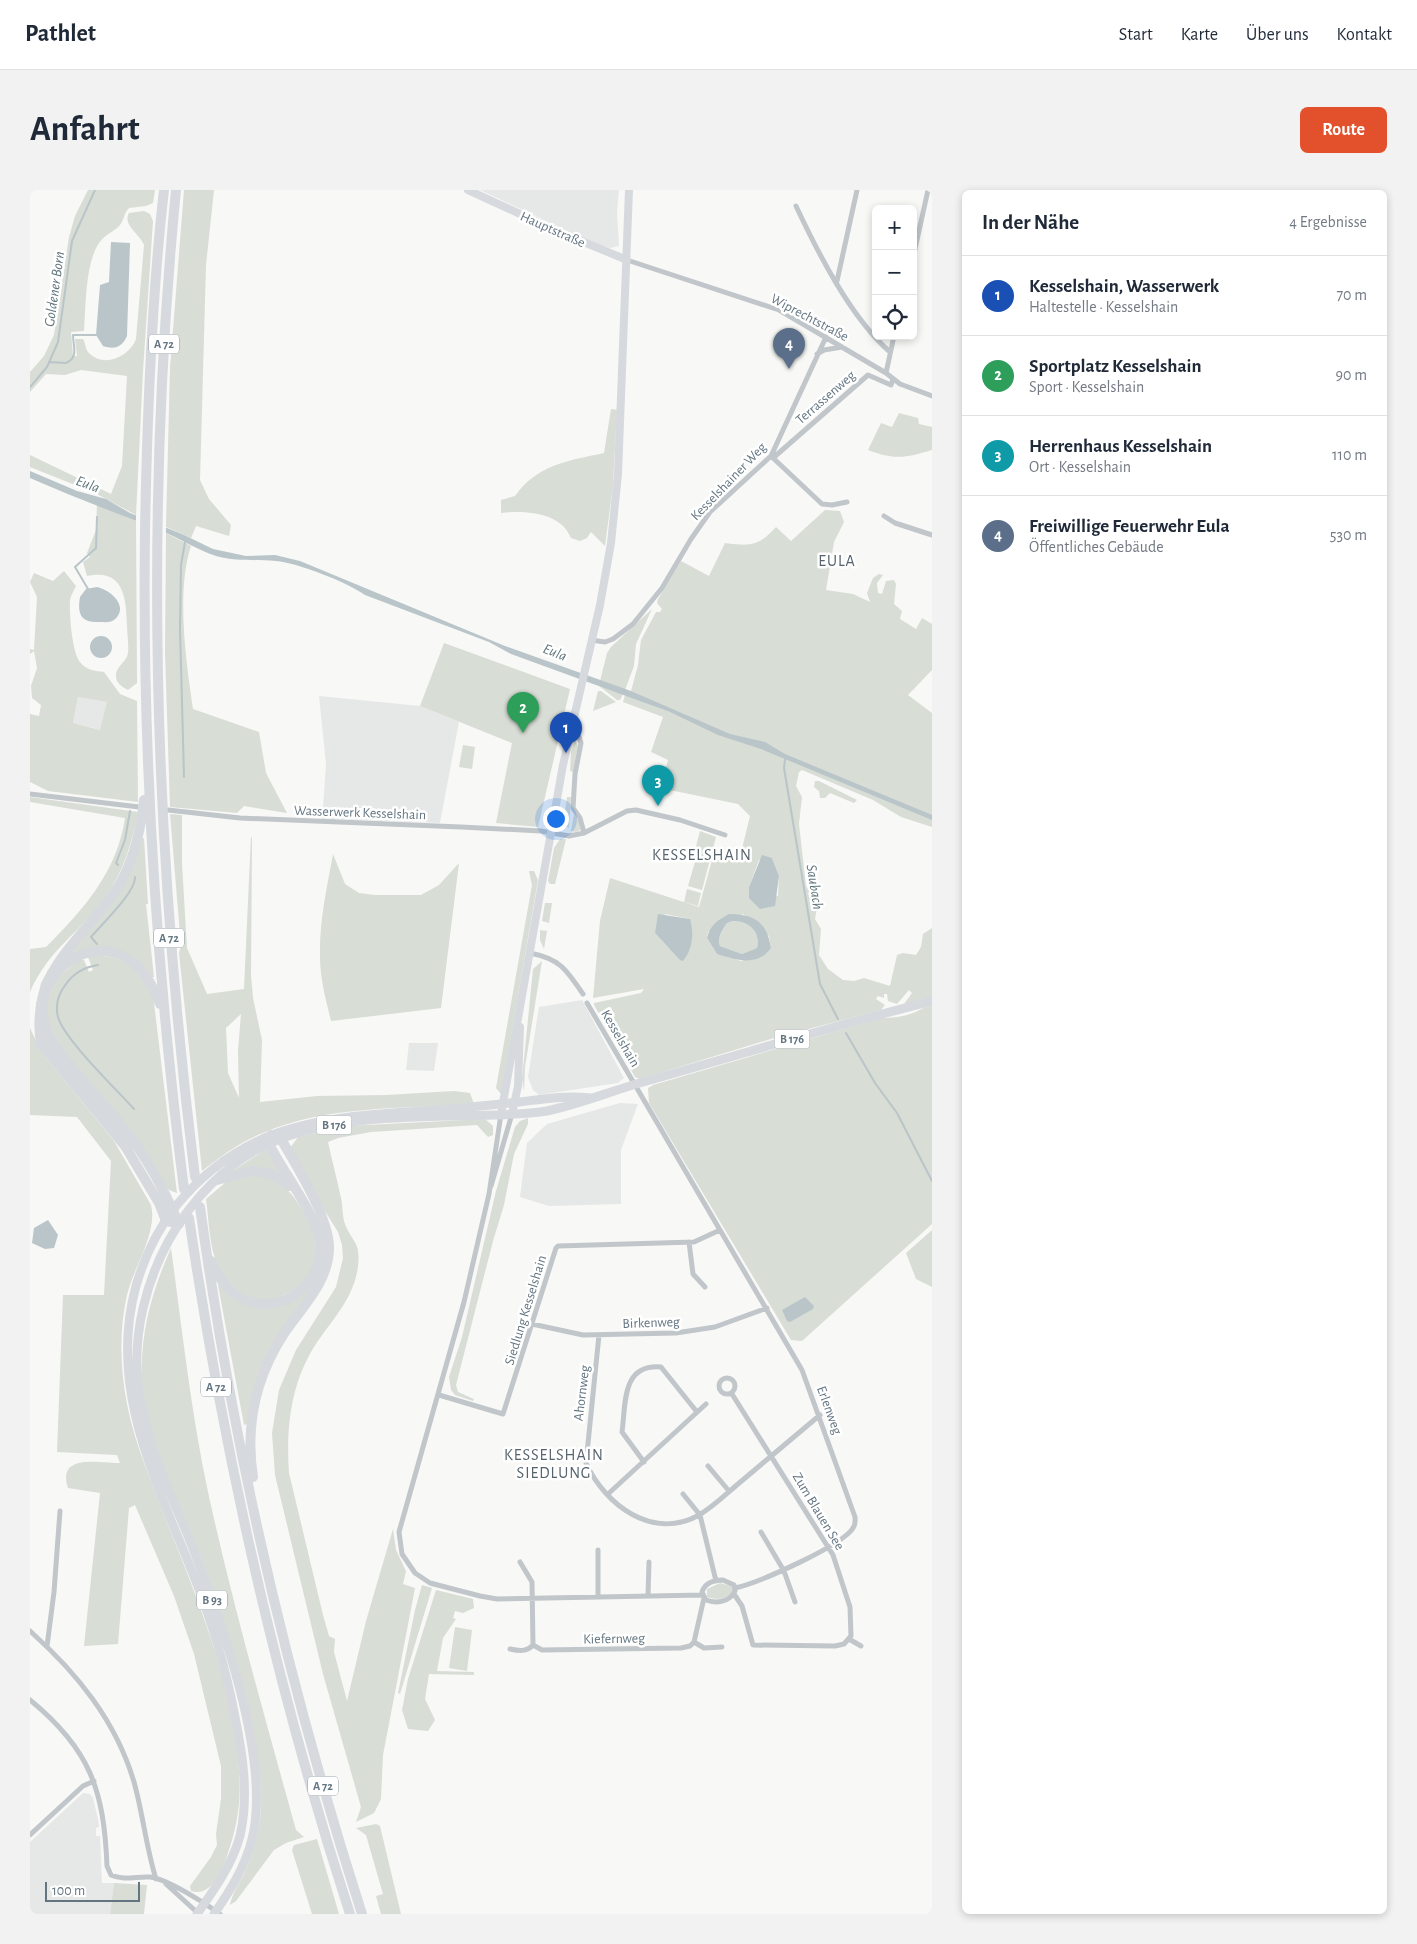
<!DOCTYPE html>
<html lang="de">
<head>
<meta charset="utf-8">
<style>
  :root { --surface:#fff; --page:#f2f2f3; --text:#1f2937; --muted:#747a83; --line:#e0e1e3; --accent:#e2502c }
  body { margin:0; font-family:"Alegreya Sans",sans-serif; background:var(--page); color:var(--text) }
  .controls { position:absolute; right:15px; top:15px; display:grid; overflow:hidden; border-radius:8px; box-shadow:0 2px 8px #0003 }
  .controls button { width:45px; height:45px; display:grid; place-items:center; padding:0; border:0; border-bottom:1px solid var(--line); background:var(--surface); color:var(--text); font:25px sans-serif }
  .scale { position:absolute; left:15px; bottom:12px; width:95px; box-sizing:border-box; padding-left:5px; border:2px solid #637581; border-top:0; font-size:14px; line-height:18px; white-space:nowrap; color:#637581; -webkit-text-stroke:4px #fff; paint-order:stroke }
  .you { position:absolute; left:525px; top:628px; width:18px; height:18px; margin:-12px; border:4px solid #fff; border-radius:50%; background:#1a73e8; box-shadow:0 0 0 8px #1a73e833 }
  .badge { display:grid; place-items:center; width:32px; height:32px; border-radius:50%; background:var(--accent); color:#fff; font-size:16px; font-weight:700 }
  .pin { position:absolute; translate:-50% -41px; filter:drop-shadow(0 1px 2px #0008) }
  .pin::after { content:''; position:absolute; top:26px; width:18px; height:15px; background:inherit; clip-path:polygon(0 0,100% 0,50% 100%) }
  .list { margin:0; padding:0; list-style:none }
  h2 { display:flex; justify-content:space-between; align-items:center; height:65px; margin:0; padding:0 20px; font-size:21px }
  h2 small { font-size:16px; font-weight:400; color:var(--muted) }
  .list li { display:grid; grid-template-columns:32px 1fr auto; gap:15px; align-items:center; box-sizing:border-box; height:80px; padding:0 20px; border-top:1px solid var(--line) }
  .list b { display:block; font-size:19px; white-space:nowrap }
  .list p { margin:0; font-size:16px; white-space:nowrap; color:var(--muted) }
  .list em { font-size:16px; font-style:normal; color:var(--muted) }
  .icon { flex:none; width:28px; height:28px; fill:none; stroke:currentColor; stroke-width:2; stroke-linecap:round; stroke-linejoin:round }
  .map { position:relative; flex:none; width:902px; height:1724px; overflow:hidden; border-radius:8px }
  header { display:flex; align-items:center; gap:30px; box-sizing:border-box; height:70px; padding:0 25px; background:var(--surface); border-bottom:1px solid var(--line) }
  header strong { font-size:24px }
  nav { display:flex; gap:28px; margin-inline-start:auto; font-size:18px }
  .intro { display:flex; align-items:center; justify-content:space-between; box-sizing:border-box; height:120px; padding:0 30px }
  h1 { margin:0; font-size:35px }
  .button { padding:12px 22px; border-radius:8px; background:var(--accent); color:#fff; font-size:18px; font-weight:700 }
  main { display:flex; gap:30px; padding:0 30px }
  aside { flex:1; background:var(--surface); border-radius:8px; box-shadow:0 2px 8px #0003 }
  .map>svg:first-child { display:block }
  .built { fill:#e6e7e7 }
  .green { fill:#d8ddd5; fill-rule:evenodd }
  .water { fill:#b9c5c9; fill-rule:evenodd }
  .pier { fill:#f8f8f6 }
  .lines { fill:none; stroke-linecap:round; stroke-linejoin:round }
  .stream { stroke:#b9c5c9; stroke-width:2 }
  .street { stroke:#c1c6ca; stroke-width:5 }
  .secondary { stroke:#d6dade; stroke-width:8 }
  .primary { stroke:#d6dade; stroke-width:9 }
  .highway { stroke:#d6dade; stroke-width:10 }
  .labels { text-anchor:middle; stroke-width:5; stroke-linejoin:round; paint-order:stroke }
  .shield { fill:#fff; stroke:#929ea7; stroke-width:1 }
  .shield-label { font-size:12px; font-weight:bold; fill:#637581 }
  .street-label { font-size:14px; fill:#637581; stroke:#fff }
  .water-label { font-size:15px; font-style:italic; fill:#5e747b; stroke:#fff }
  .quarter-label { font-size:16px; letter-spacing:1px; fill:#55636c; stroke:#fff }
</style>
</head>
<body>
<header>
<strong>Pathlet</strong>
<nav><a>Start</a><a>Karte</a><a>Über uns</a><a>Kontakt</a></nav>
</header>
<div class="intro"><h1>Anfahrt</h1><a class="button">Route</a></div>
<main>
<div class="map">
<svg width="902" height="1724" viewBox="0 0 902 1724">
  <rect width="100%" height="100%" fill="#f8f8f6"/>
  <!-- built -->
  <path class="built" d="M450,0h139l-2,22 2,34 -9,2 -16,-5z
    M289,506l101,10 39,16 -19,101 -103,-4 -15,3 4,-58z
    M48,507l29,5 -6,28 -28,-7z
    M552,810l42,78 -6,5 -79,12 -6,-5 -5,-13 11,-70z
    M379,853h29l-4,28 -28,-1z
    M590,913l18,1 -17,46v54l-72,2 -29,-9 7,-54 20,-19z
    M53,1603l7,1 3,4 5,21 1,8 -3,1v8h4l2,47h12l-4,31h-80v-72z"/>
  <!-- green -->
  <path class="green" d="M58,0h67l-2,13 -7,3 -17,2c-5,5 -5,12 -9,17 -6,7 -15,9 -21,18 -14,21 -13,63 -15,88l-13,1 2,24h4l-2,-17h8c3,5 2,11 7,15 15,14 40,2 46,-15l8,-94c-4,-11 -22,-20 -15,-32l15,-2 6,3 3,7 -10,150 -7,144 -41,-22 -65,-26v-12l81,39 11,-28 5,-90 -46,-6 -16,5 -19,-1 -16,18v-20l14,-16 10,-21 15,-98 6,-21z
    M154,0h30l-8,75 -6,215 9,19 22,26 -2,11 -33,-10 -5,12 -25,-11 4,-159z
    M581,219l6,1 -4,75 -8,61 -14,-14 -4,6 -7,3 -9,-3c-10,-26 -47,-28 -70,-25v-13l14,-4c23,-32 53,-35 89,-43z
    M869,223l19,5 1,6 13,3v23c-26,8 -38,10 -64,0l13,-27 11,4z
    M67,314l39,17 1,162 -9,7c-6,-3 -12,-7 -12,-14 -1,-9 11,-14 12,-23 1,-9 -1,-19 -1,-28 -1,-27 -3,-57 -40,-49l-4,-14 7,-5 -3,-4 9,-23z
    M795,320l15,1 4,11 -10,20 -8,48 27,4 17,8 -3,-9 6,-15 6,-4 4,1 -6,8 1,10 4,1 4,-13 8,-1 2,4 -2,20 8,7 -2,8 16,10 6,-11 10,6v46l-24,25 24,18v114l-31,-10 -28,-17 -71,-30 -3,2 -3,14 6,11 -3,27 7,62 12,17 -3,16 6,10 -2,26 9,14 15,11 11,1 10,-3 26,8 7,-31 6,-2 13,2 5,-8 2,-13 9,-6v69l-28,7 8,-11 -3,-3 -12,14 -9,-3 -1,-7h-3v4l-6,-2 -2,3 9,6 -4,5 -107,28 -134,41 -5,-2 -41,-72v-2l47,-10 3,-4 -51,9 7,-77 10,-43 89,29 15,-54 25,8 11,-45 -12,-12 -78,-16 8,-28 -17,-8 12,-35 -40,-15 2,-7 45,17 -2,-4 -37,-17 7,-26 3,-25 15,-28h4l2,-3 -5,-6 1,-4 23,-38 28,15 16,-33c25,3 33,4 51,-16l15,14zM742,668l7,18 -1,20 -29,-9 10,-27zM635,724l25,5 -20,30 -15,-16zM713,724l26,22 2,12 -4,5 -26,8 -24,-7 -10,-16 1,-6z
    M136,343l25,13c-15,45 -5,116 2,163l66,23 7,41 21,40 -43,-7 -7,7 -67,-6 -5,-155z
    M34,381l12,15c-2,4 -5,9 -6,14 -1,12 2,53 10,62 6,8 15,9 24,10l16,22 17,7 1,101 -90,-11 -18,-9v-68l9,2 2,-11 -9,-7 -1,-12 6,-18 -3,-17 -4,3v-5l4,1 3,-53 -7,-15 4,-9 19,8zM48,507l29,5 -7,28 -27,-7z
    M622,419l-16,35 -2,22 -9,24 -25,-9 7,-28 4,-6z
    M414,453l126,46 -32,138 -42,-4 16,-80 -92,-37z
    M569,496l24,8 -3,6h-3z
    M568,501h3l15,11 -23,9z
    M545,550l3,6 -5,26 -3,-1 1,-19z
    M433,555l12,2 -3,22 -13,-2z
    M785,591h4l38,19 -3,3 -24,-10 -5,5h-5l-1,-7 -5,-4z
    M0,607l108,15c-8,41 -19,72 -47,103 -25,28 -45,41 -61,77v-43l16,-2c38,-38 71,-75 79,-129l-95,-16z
    M537,607h4l-2,31 -6,-3z
    M140,624l12,1v49l5,84 20,46 37,-5 7,-153 1,3 -1,136 2,23 9,42 -2,62 57,-6 69,-1 68,-4 16,2 4,11c-69,5 -147,1 -211,29 -23,9 -42,23 -61,38l-23,-218 2,-7zM211,824l-3,37 1,47 -11,-25 -2,-45z
    M544,624l5,7 1,9 -4,2 -5,-1z
    M670,641l16,6 -14,53 -14,-4 9,-31 -3,-1z
    M114,648l4,66h-2l8,73h-3l-40,-28 -54,16 -16,56 92,125 -10,-7 -76,-93 -11,-31v-11l5,-21 7,-13 48,-49 45,-82z
    M530,649h6l-11,45h-5l-2,-3 6,-33z
    M303,664l12,30 14,9 16,2h46l18,-10 20,-22 -18,145 -110,13c-5,-21 -11,-42 -11,-64 -1,-35 7,-70 13,-103z
    M499,681h5l4,9 -37,214 -5,-6 36,-203z
    M657,699l14,4 -3,13 -14,-4z
    M515,713h7l-3,20 -7,-2z
    M703,731c16,0 28,11 24,27l-15,6 -22,-8c-3,-8 2,-16 7,-23z
    M510,740l7,1 -3,18 -4,-9z
    M64,765c36,3 41,11 59,40l24,198 -8,-3 -5,-5 -98,-131 -18,-29 -2,-21 10,-26 24,-19 4,1 5,12 4,-2 -5,-13z
    M512,771l-17,106 -1,24 -2,-12 11,-110z
    M902,816v218l-130,117 -11,-1 -142,-237 -1,-15 5,-3 228,-67c11,0 22,-1 32,-5 8,-3 10,-6 19,-7z
    M0,838l12,25 72,88 37,64c7,27 -17,61 -24,90 -8,34 -7,74 0,109 8,42 26,81 41,121 27,67 54,134 66,205 7,48 10,76 -6,123 -5,16 -17,45 -37,38l-1,-5 21,-29 6,-12 -1,-11 5,-35v-33l-27,-112 -20,-58 -39,-91 -6,3 -11,136 -34,2 16,-153 -32,-5c-12,-36 35,-24 52,-25l-3,-8 -60,-3 6,-157h41l7,-134 -34,-44 -47,-2z
    M498,928v6l-14,30 -10,51 -11,36 -37,144 2,7 16,7 -1,2 -18,-6 -4,-5 -2,-13 13,-40 34,-146 19,-64 5,-6z
    M455,929l8,7v9l-5,2 -11,-12 -106,7 -33,6 -10,4c4,19 9,37 13,56 2,8 1,18 4,26 7,18 16,18 13,42 -4,35 -30,57 -47,86 -21,37 -25,79 -22,121l34,142 6,21 6,3 -1,13 13,49 19,-80 27,-92 3,21 10,21 -3,13 12,4 -32,167 -2,44 -7,14 -18,9 5,-15 -38,-133 -48,-199 -3,-42 7,-43 17,-40 40,-63 7,-29 -1,-13 -4,-13 -22,-35 -26,-49 8,-11 49,-11z
    M236,959l18,28 -53,-5z
    M232,985c24,10 30,17 43,40 42,72 -55,121 -87,51 -9,-19 -9,-46 -12,-67l26,-22z
    M902,1040v57l-16,-8 -10,-26z
    M141,1058c11,81 20,164 37,244 25,114 57,226 88,338l8,7 -18,6 -12,7 -38,51 -6,4c2,-11 9,-21 14,-31 11,-24 18,-51 17,-77 0,-20 -5,-40 -9,-60 -12,-69 -32,-135 -59,-199 -20,-50 -48,-104 -51,-158 -2,-48 10,-89 29,-132z
    M286,1089l-60,103 -9,42 -3,1 -26,-140 2,-1 39,23z
    M690,1393l11,3 2,5c-5,9 -17,9 -26,6v-8z
    M392,1395l10,3 -32,106 -2,-1 17,-83z
    M406,1400l37,9 1,9 -11,5 -8,-2 -2,7 3,1 -13,19 -6,33 37,1v3l-45,-1 -4,25 10,21 -7,11 -20,-2 -6,-19 6,-31z
    M425,1437l17,3 -5,41 -18,-3z
    M346,1634l4,2 21,88h-20l-5,-18 7,-2 -17,-59 -10,-7z
    M287,1649l22,75h-27l-20,-64 2,-5z
    M84,1693l33,2 -3,29h-34z"/>
  <!-- water -->
  <path class="water" d="M81,52l19,1 -3,93c-5,11 -12,14 -24,10l-7,-11 4,-50 9,-3z
    M0,281l47,20 29,8 24,14 54,22 29,14 33,7 29,-1 25,6 205,85 126,45 99,43 35,8 20,12 147,61v5l-171,-71 -43,-14 -48,-23 -159,-58 -22,-12 -124,-47c-18,-13 -67,-32 -89,-34 -20,-2 -39,1 -60,-5 -19,-6 -36,-18 -55,-25 -44,-18 -88,-34 -131,-53z
    M67,397c14,3 33,20 17,33 -4,3 -10,2 -15,2 -18,1 -22,-8 -19,-25l6,-8z
    M60 457a11 11 0 1 1 22 0a11 11 0 1 1-22 0Z
    M732,665l10,3 7,18 -4,30 -15,3 -11,-11v-11z
    M628,724l32,5c4,14 3,30 -7,42l-3,-1 -25,-27z
    M699,724c25,0 38,8 42,34 -13,19 -36,12 -54,6l-10,-16c3,-13 11,-18 22,-24zM703,731c16,0 28,11 24,27l-15,6 -22,-8c-3,-8 2,-16 7,-23z
    M18,1030l10,15 -4,13 -9,1 -13,-6 2,-15z
    M775,1107l9,9 -1,3 -23,13 -3,-1 -5,-11z"/>
  <!-- pier -->
  <path class="pier" d="M106,323l30,12v11l-30,-12z"/>
  <g class="lines">
    <!-- stream -->
    <path class="stream" d="M19,172l17,1c13,-6 7,-16 7,-28h23
      M0,197l17,-20 11,-25 14,-101 23,-51
      M58,399l-13,-22 21,-19 1,-31
      M755,569l-1,9 36,216 18,35
      M154,587l-4,-148 1,-64 4,-23
      M88,675l-2,-2 9,-23 5,-29
      M67,754l-6,-7c10,-12 45,-45 44,-60
      M68,775c-14,2 -24,8 -32,19 -7,9 -11,21 -8,33 6,22 58,72 76,92
      M816,843l29,50 22,30 35,68"/>
    <!-- street -->
    <path class="street" d="M766,16c22,47 55,112 94,146
      M883,68l15,-68
      M597,70l152,50 107,63 14,11 32,12
      M807,91l20,-91
      M787,164l7,-4 18,-3
      M856,183l8,-37
      M742,267l50,47 10,1 15,-3
      M743,268l95,-83 23,10 2,-6
      M854,326l11,7 37,12
      M561,450l14,2 8,-3 20,-15 29,-36 29,-49 19,-27 61,-56 55,-119
      M540,543l9,4 2,6 -6,31 -2,34 7,10 4,15
      M0,604l109,13
      M138,620l72,8 221,9 80,4 28,5 15,-3 43,-22 9,-1 44,10 45,15
      M500,763c30,6 36,16 53,41
      M557,813l215,367 53,147c0,4 1,7 -2,11 -11,18 -95,55 -118,60
      M471,924l-12,80 -25,108 -65,230 3,22 13,19 15,10 50,13 17,3 206,-4
      M461,996l21,-72
      M659,1052l4,32 12,13
      M502,1134l51,11 93,-2 39,-6 52,-19
      M569,1145l-13,128c19,42 67,78 113,52 14,-8 27,-21 39,-31 27,-23 55,-46 82,-69
      M689 1196a8 8 0 1 1 16 0a8 8 0 1 1-16 0Z
      M702,1204l101,161 17,52 1,29 -7,8 -9,2 -82,-1 -11,-39 -8,-12
      M409,1205l64,19 53,-166 2,-2 136,-4 26,-12
      M614,1272l-22,-30c4,-28 -1,-68 39,-65l36,45
      M678,1276l21,25
      M578,1304l98,-90
      M653,1304l17,21 16,66
      M731,1342l23,39 11,31
      M568,1360v47
      M490,1372l12,20 1,63 9,5 139,-2 9,-2 4,-4 10,-44
      M693,1390l11,5 1,6c-5,11 -19,13 -29,9l-4,-8c3,-9 12,-12 21,-12z
      M618,1406l1,-34
      M0,1441c47,42 86,90 104,151 9,32 12,65 22,97
      M819,1449l12,7
      M664,1452l10,6 18,-1
      M17,1456l7,-54 6,-81
      M480,1459c9,2 17,3 23,-4
      M0,1510c60,49 74,90 77,166l4,9c13,6 26,1 39,2 17,2 55,26 70,37
      M0,1645l53,-49 11,-5
      M136,1694l33,30"/>
    <!-- secondary -->
    <path class="secondary" d="M438,0l89,41 70,29
      M471,924l62,-349 37,-160 11,-62 7,-69 11,-284
      M482,924l6,-28 2,-59"/>
    <!-- primary -->
    <path class="primary" d="M167,1724c17,-24 35,-49 43,-78 9,-40 3,-80 -5,-119 -9,-47 -22,-93 -40,-138 -37,-94 -88,-189 -59,-293 8,-28 22,-57 40,-80 63,-77 136,-88 230,-94 38,-2 75,-6 113,-10 24,-3 48,-7 72,-4
      M184,1724c16,-23 31,-47 38,-75 20,-78 -32,-223 -62,-298 -21,-51 -47,-104 -52,-160 -5,-48 8,-99 31,-141 22,-39 56,-76 97,-95 68,-32 155,-27 228,-30 18,-1 36,-1 53,-4 33,-7 64,-20 96,-29 97,-27 192,-57 289,-81"/>
    <!-- highway -->
    <path class="highway" d="M134,0c-13,113 -17,228 -19,341 -3,221 11,439 39,658
      M146,0c-32,329 -22,659 19,987
      M114,610c-4,35 -12,69 -33,97 -35,48 -81,77 -70,147l84,102 34,57 7,18 13,3
      M130,814c-6,-15 -13,-30 -26,-41 -42,-34 -102,10 -90,60 7,28 58,77 78,103 23,29 42,63 57,98
      M187,990l35,-9 19,3 18,12
      M170,1017c33,240 88,477 162,707
      M159,1028c35,236 87,469 161,696
      M181,1071c6,13 13,26 25,34 37,25 87,-6 84,-50 -2,-29 -38,-74 -51,-101l2,-9 10,4c15,26 47,77 48,107 1,34 -26,60 -44,86 -29,44 -40,94 -32,145"/>
  </g>
  <g class="labels">
    <!-- shield labels -->
    <g class="shield">
      <rect x="119" y="144.5" width="30" height="19" rx="4"/>
      <rect x="124" y="738.5" width="30" height="19" rx="4"/>
      <rect x="744.5" y="839.5" width="35" height="19" rx="4"/>
      <rect x="286.5" y="925.5" width="35" height="19" rx="4"/>
      <rect x="171" y="1187.5" width="30" height="19" rx="4"/>
      <rect x="167" y="1400.5" width="30" height="19" rx="4"/>
      <rect x="278" y="1586.5" width="30" height="19" rx="4"/>
    </g>
    <g class="shield-label">
      <text x="134" y="158">A 72</text>
      <text x="139" y="752">A 72</text>
      <text x="762" y="853">B 176</text>
      <text x="304" y="939">B 176</text>
      <text x="186" y="1201">A 72</text>
      <text x="182" y="1414">B 93</text>
      <text x="293" y="1600">A 72</text>
    </g>
    <!-- street labels -->
    <g class="street-label">
      <text transform="translate(523 39) rotate(24)" y="5">Hauptstraße</text>
      <text transform="translate(780 127) rotate(28)" y="5">Wiprechtstraße</text>
      <text transform="translate(795 207) rotate(-41)" y="5">Terrassenweg</text>
      <text transform="translate(698 291) rotate(-46)" y="5">Kesselshainer Weg</text>
      <text transform="translate(330 622) rotate(2)" y="5">Wasserwerk Kesselshain</text>
      <text transform="translate(591 848) rotate(60)" y="5">Kesselshain</text>
      <text transform="translate(495 1120) rotate(-73)" y="5">Siedlung Kesselshain</text>
      <text transform="translate(621 1132) rotate(-2)" y="5">Birkenweg</text>
      <text transform="translate(551 1203) rotate(-83)" y="5">Ahornweg</text>
      <text transform="translate(800 1220) rotate(70)" y="5">Erlenweg</text>
      <text transform="translate(789 1321) rotate(59)" y="5">Zum Blauen See</text>
      <text transform="translate(584 1448) rotate(-1)" y="5">Kiefernweg</text>
    </g>
    <!-- water labels -->
    <g class="water-label">
      <text transform="translate(24 99) rotate(-82)" y="5">Goldener Born</text>
      <text transform="translate(58 294) rotate(20)" y="5">Eula</text>
      <text transform="translate(525 462) rotate(22)" y="5">Eula</text>
      <text transform="translate(785 697) rotate(81)" y="5">Saubach</text>
    </g>
    <!-- quarter labels -->
    <g class="quarter-label">
      <text x="807" y="376">EULA</text>
      <text x="672" y="670">KESSELSHAIN</text>
      <text x="524" y="1270">KESSELSHAIN<tspan x="524" dy="18">SIEDLUNG</tspan></text>
    </g>
  </g>
</svg>
<div class="controls">
<button>+</button>
<button>−</button>
<button><svg class="icon" aria-label="locate" viewBox="0 0 24 24"><circle cx="12" cy="12" r="6"/><path d="M12 2v4M12 18v4M2 12h4M18 12h4"/></svg></button>
</div>
<div class="scale">100 m</div>
<div class="you"></div>
<div class="pin badge" style="left:536px;top:563px;background:#1a4fb4">1</div>
<div class="pin badge" style="left:493px;top:543px;background:#2e9e5b">2</div>
<div class="pin badge" style="left:628px;top:616px;background:#0f9aa8">3</div>
<div class="pin badge" style="left:759px;top:179px;background:#5c6f8a">4</div>
</div>
<aside>
<h2>In der Nähe<small>4 Ergebnisse</small></h2>
<ul class="list">
<li><span class="badge" style="background:#1a4fb4">1</span><div><b>Kesselshain, Wasserwerk</b><p>Haltestelle · Kesselshain</p></div><em>70 m</em></li>
<li><span class="badge" style="background:#2e9e5b">2</span><div><b>Sportplatz Kesselshain</b><p>Sport · Kesselshain</p></div><em>90 m</em></li>
<li><span class="badge" style="background:#0f9aa8">3</span><div><b>Herrenhaus Kesselshain</b><p>Ort · Kesselshain</p></div><em>110 m</em></li>
<li><span class="badge" style="background:#5c6f8a">4</span><div><b>Freiwillige Feuerwehr Eula</b><p>Öffentliches Gebäude</p></div><em>530 m</em></li>
</ul>
</aside>
</main>
</body>
</html>
